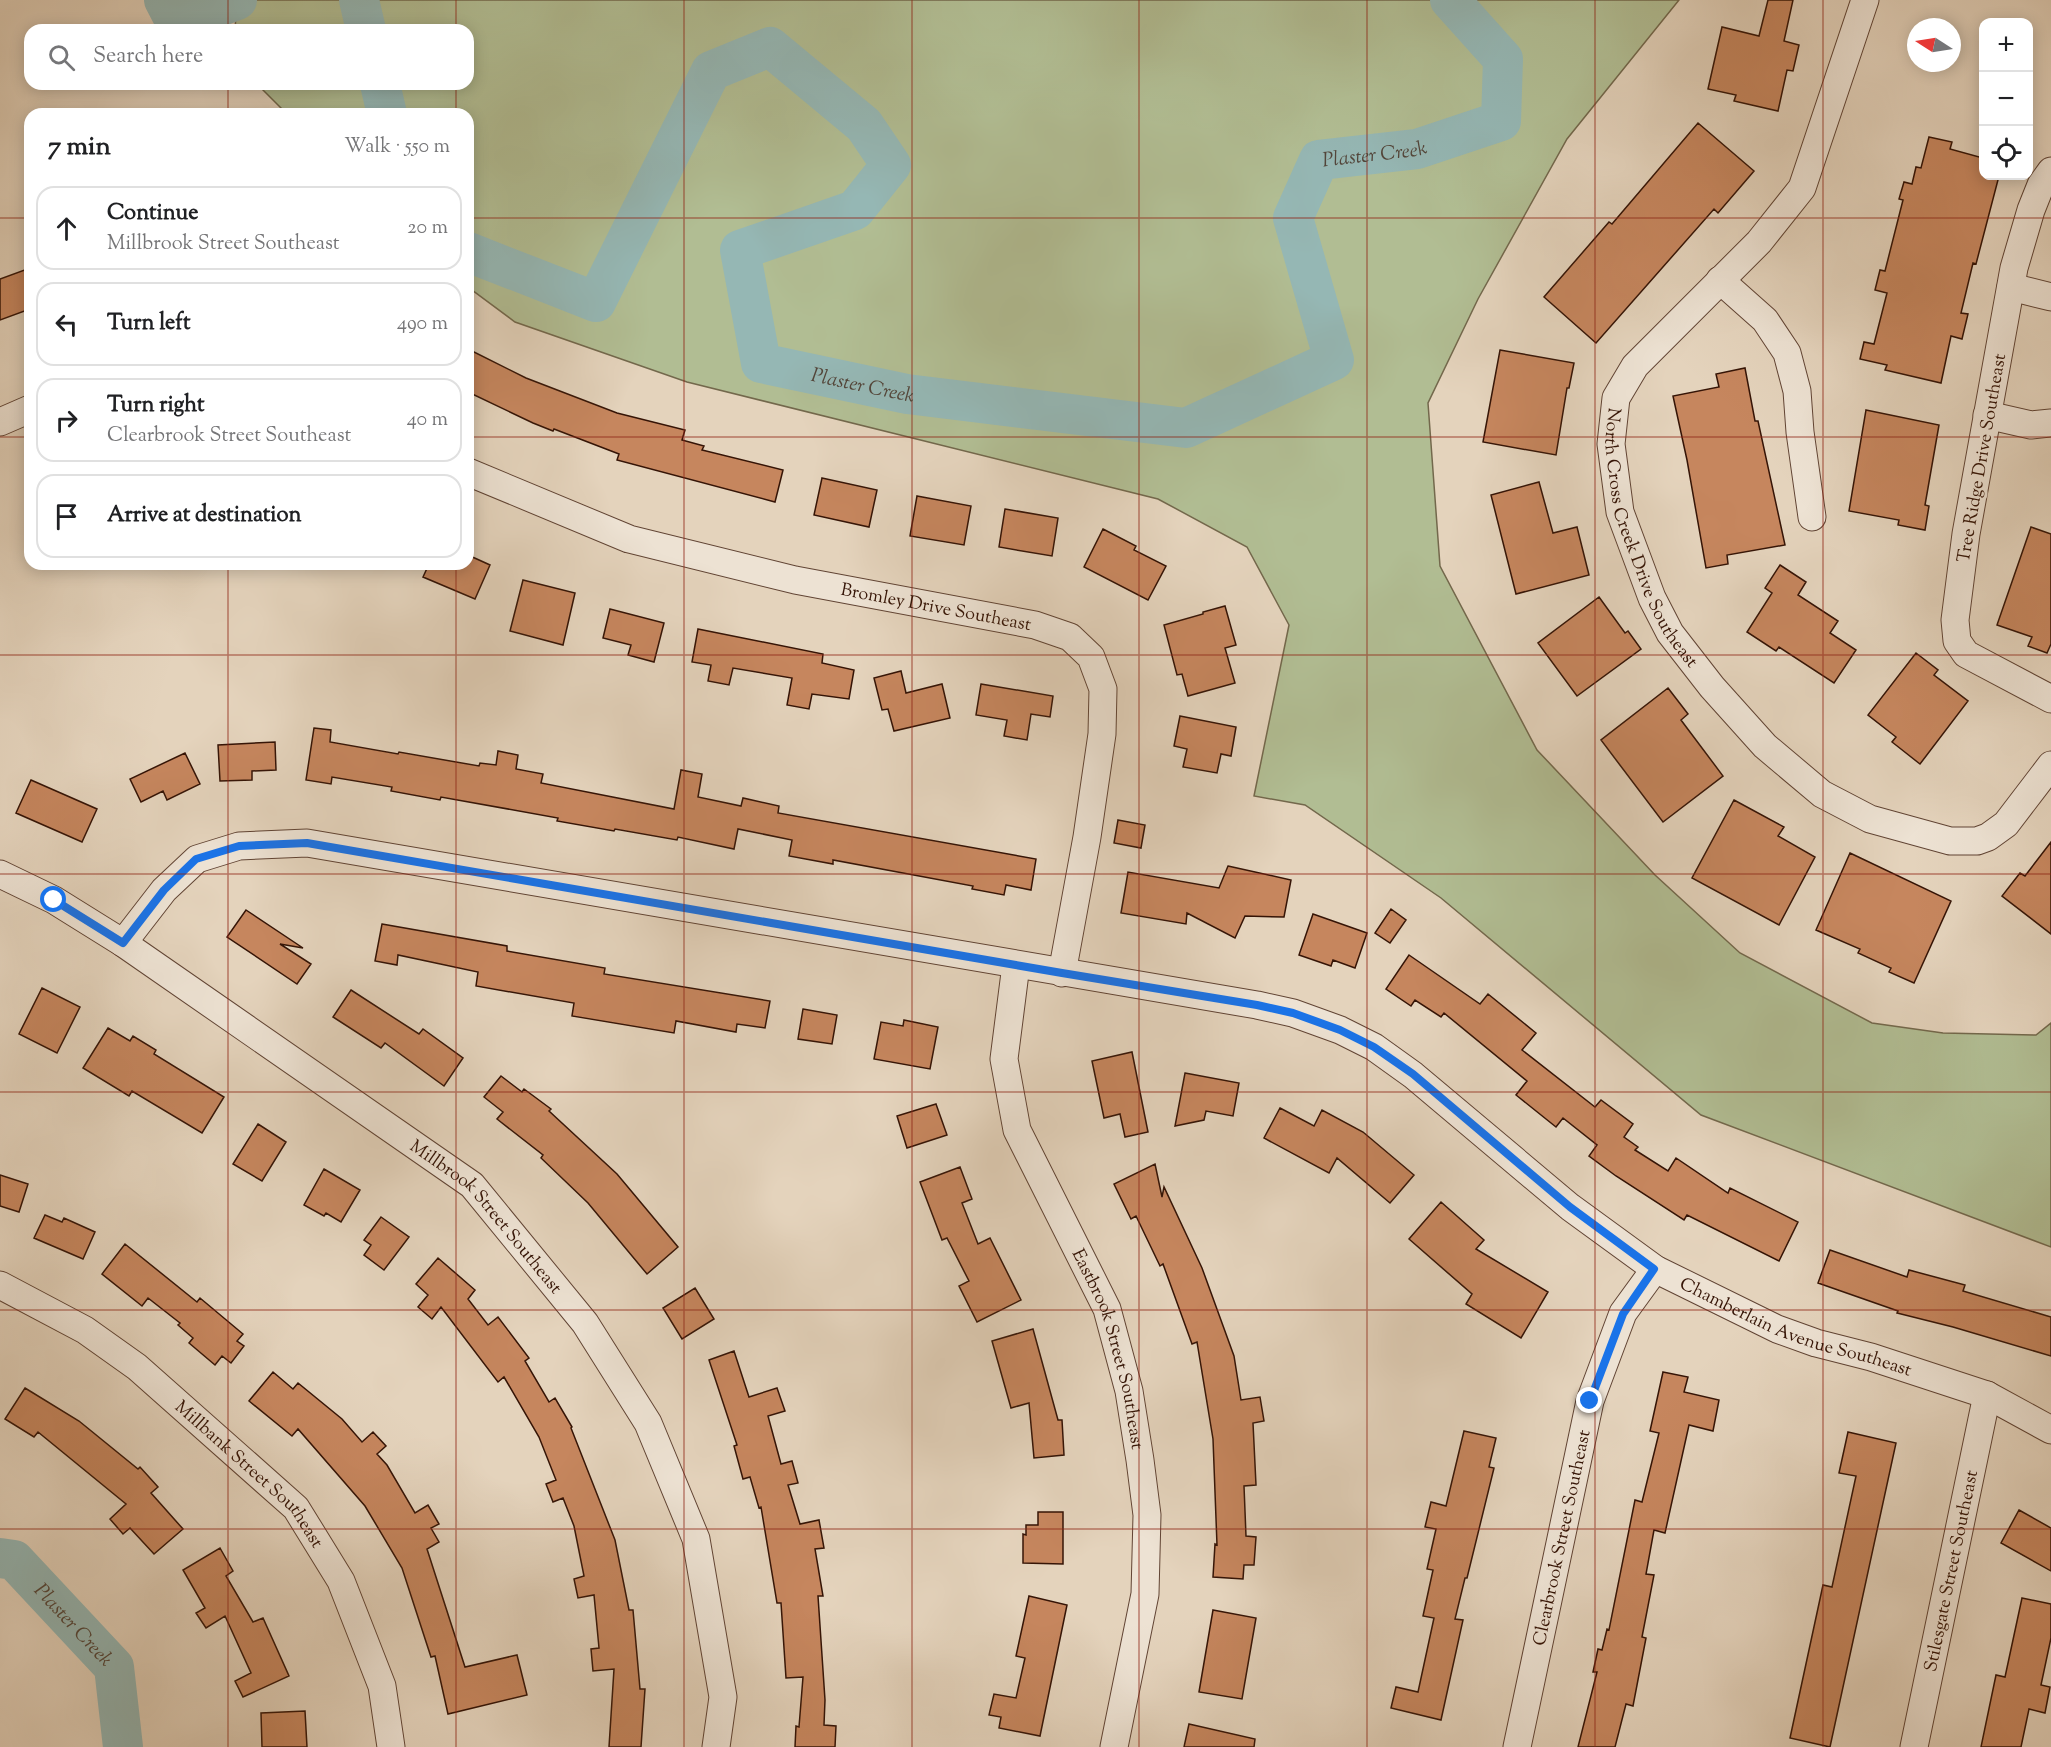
<!DOCTYPE html>
<html lang="en">
<head>
<meta charset="utf-8">
<style>
  :root { --surface:#fff; --page:#f2f2f2; --text:#202124; --muted:#757577; --line:#e0e0e0 }
  body { margin:0; font-family:"Sorts Mill Goudy",serif; background:var(--page); color:var(--text) }
  .controls { position:absolute; right:18px; top:18px; display:grid; overflow:hidden; border-radius:12px; box-shadow:0 3px 15px #0003 }
  .controls button { width:54px; height:54px; display:grid; place-items:center; padding:0; border:0; border-bottom:2px solid var(--line); background:var(--surface); color:var(--text); font:30px sans-serif }
  .compass { position:absolute; left:1907px; top:18px; width:54px; height:54px; border-radius:50%; background:var(--surface); box-shadow:0 3px 15px #0003; rotate:282deg }
  .stop { position:absolute; width:18px; height:18px; margin:-14px; border:4px solid #1a73e8; border-radius:50%; background:#fff }
  .stop.end { background:#1a73e8; border-color:#fff; box-shadow:0 2px 6px #0008 }
  .list { margin:0; padding:0; list-style:none }
  h2 { display:flex; justify-content:space-between; align-items:center; height:78px; margin:0; padding:0 24px; font-size:26px }
  h2 small { font-size:20px; font-weight:400; color:var(--muted) }
  .list li { display:grid; grid-template-columns:39px 1fr auto; gap:18px; align-items:center; box-sizing:border-box; height:84px; margin:0 12px 12px; padding:0 12px; border:2px solid var(--line); border-radius:18px }
  .list b { display:block; font-size:22px; white-space:nowrap }
  .list p { margin:0; font-size:20px; white-space:nowrap; color:var(--muted) }
  .list em { font-size:20px; font-style:normal; color:var(--muted) }
  .icon { flex:none; width:33px; height:33px; fill:none; stroke:currentColor; stroke-width:2; stroke-linecap:round; stroke-linejoin:round }
  .map { position:relative; flex:none; width:2051px; height:1747px; overflow:hidden }
  .search { position:absolute; background:var(--surface); box-shadow:0 3px 15px #0003; left:24px; top:24px; width:450px; height:66px; display:flex; align-items:center; gap:15px; box-sizing:border-box; padding:0 21px; border-radius:18px; color:var(--muted); font-size:22px }
  .panel { position:absolute; background:var(--surface); box-shadow:0 3px 15px #0003; left:24px; top:108px; width:450px; height:462px; border-radius:18px }
  .map>svg:first-child { display:block }
  .green { fill:#b1bd93; stroke:#73684c; stroke-width:1.5 }
  .lines { fill:none; stroke-linecap:round; stroke-linejoin:round }
  .river { stroke:#95b7b4; stroke-width:40 }
  .building { fill:#c6865e; stroke:#351406; stroke-width:1.5 }
  .minor-casing { stroke:#614434; stroke-width:29 }
  .minor { stroke:#ede2d3; stroke-width:27 }
  .route { stroke:#1a73e8; stroke-width:8 }
  .grid { fill:none; stroke:#8f2418; stroke-width:1.5; stroke-opacity:0.55 }
  .labels { text-anchor:middle; stroke-width:6; stroke-linejoin:round; paint-order:stroke }
  .street-label { font-size:18px; fill:#351406; stroke:#ede2d3 }
  .water-label { font-size:20px; font-style:italic; fill:#52453a; stroke:#ede2d3 }
</style>
</head>
<body>
<div class="map">
<svg width="2051" height="1747" viewBox="0 0 2051 1747">
  <rect width="100%" height="100%" fill="#e4d3bc"/>
  <filter id="stains"><feTurbulence type="fractalNoise" baseFrequency=".00333" numOctaves="4"/><feColorMatrix values="0 0 0 0 .2 0 0 0 0 .09 0 0 0 0 .02 0 0 0 .5 -.17"/></filter>
  <radialGradient id="worn" r=".72"><stop offset=".6" stop-color="#630" stop-opacity="0"/><stop offset="1" stop-color="#630" stop-opacity=".3"/></radialGradient>
  <!-- green -->
  <path class="green" d="M237,0h1442l-112,139 -89,160 -50,104 12,163 97,184 118,125 85,78 132,70 71,10 93,2 15,-12v224l-350,-132 -260,-217 -136,-93 -51,-9 35,-171 -42,-78 -89,-48 -471,-117 -172,-60 -47,-35v-173h-181l-30,-30h211v-54h-233z"/>
  <g class="lines">
    <!-- river -->
    <g class="river">
      <path d="M164,0l12,23 61,-23"/>
      <path d="M359,0l7,30"/>
      <path d="M380,84l7,30"/>
      <path id="s1" d="M468,252l128,50 115,-231 59,-24 94,78 27,40 -36,45 -115,40 21,113 146,31 279,34 148,-68 -41,-142 26,-58 98,-11 84,-28 2,-62 -53,-59"/>
      <path id="s2" d="M0,1558l14,2 100,107 9,80"/>
    </g>
  </g>
  <!-- building -->
  <path class="building" d="M1768,0h25l-9,41 15,4 -6,26 -6,-1 -9,41 -44,-10 2,-6 -28,-6 14,-62 37,9z
    M1698,123l56,48 -36,42 -4,-4 -118,134 -52,-46 65,-75 3,2z
    M1929,137l23,5 -2,7 33,9v18h16l-23,88 -3,-1 -12,50 7,1 -6,25 -11,-3 -10,47 -56,-13 2,-5 -27,-6 4,-17 10,2 13,-51 -12,-3 5,-20 5,1 18,-71 -4,-1 5,-17 8,2 4,-17 5,1z
    M30,268v41l-30,11v-41z
    M468,349l58,29 91,35 68,17 -3,10 22,6 -2,4 81,20 -8,32 -158,-42 2,-6 -65,-25 -1,2 -20,-8 -65,-31z
    M1500,350l74,13 -5,25h-2l-11,67 -73,-13z
    M1745,368l10,53h3l27,124 -58,10 1,9 -22,4 -19,-108 -14,-64 46,-9 -3,-13z
    M1866,410l73,15 -14,80 4,1 -4,24 -27,-5 1,-5 -50,-9z
    M822,478l55,12 -8,37 -55,-12z
    M1539,482l14,51 24,-6 12,48 -73,19 -25,-99z
    M917,496l54,10 -7,39 -54,-9z
    M1005,509l53,9 -6,38 -53,-9z
    M2031,527l20,7v110l-4,9 -19,-7 4,-9 -35,-12z
    M1103,529l33,17 -2,4 32,16 -18,34 -64,-33z
    M468,555l22,10 -15,34 -52,-22 6,-13h39z
    M1780,565l26,17 -8,13 40,26 -8,12 26,17 -22,33 -55,-36 -3,4 -29,-19 25,-39 -7,-5z
    M523,580l52,13 -12,52 -53,-14z
    M1599,597l26,36 3,-2 13,18 -64,47 -39,-53z
    M1225,606l11,39 -11,3 10,35 -47,13 -6,-22 -5,1 -13,-50 39,-11v-2z
    M610,609l54,14 -10,39 -26,-7 3,-10 -28,-7z
    M698,629l125,25 -1,9 32,7 -5,29 -37,-5 -3,15 -22,-4 5,-27 -59,-10 -4,17 -21,-4 3,-16 -19,-3z
    M1916,653l22,17 -4,5 34,26 -48,63 -28,-22 4,-5 -28,-22z
    M901,671l5,22 36,-9 8,34 -56,13 -6,-22 -6,1 -8,-32z
    M981,684l72,12 -3,21 -19,-3 -4,26 -23,-4 3,-16 -31,-5z
    M1668,688l20,26 -7,6 42,56 -60,46 -62,-82z
    M1180,716l56,11 -5,29 -10,-2 -4,19 -34,-6 4,-18 -13,-3z
    M314,728l17,2 -1,12 68,12 1,-2 80,14 1,-3 16,2 2,-14 20,4 -2,14 27,5 -2,9 133,26 7,-39 21,4 -4,23 43,9 2,-8 36,8 -1,7 258,46 -5,31 -25,-5 -2,10 -32,-6 1,-3 -140,-26v4l-44,-8 3,-16 -54,-11 -4,20 -56,-12 -1,3 -62,-11 -1,2 -57,-10 1,-3 -117,-21 -1,3 -49,-9 1,-4 -60,-10 -1,7 -25,-4z
    M275,742l1,28 -24,1v9l-32,1 -2,-36z
    M185,753l15,31 -33,16 -4,-9 -22,11 -11,-23z
    M31,780l66,29 -15,33 -66,-29z
    M1734,800l50,27 -6,9 37,21 -36,68 -87,-47z
    M1118,820l27,5 -4,23 -27,-5z
    M2051,842v92l-49,-38 18,-23 5,3z
    M1850,853l101,48 -37,82 -25,-11 2,-4 -33,-15 2,-4 -44,-19z
    M1228,866l63,14 -7,37 -39,-1 -10,22 -48,-25 -1,11 -65,-11 7,-41 91,16z
    M1391,909l15,11 -16,23 -15,-10z
    M246,910l57,38 -23,-4 31,20 -14,20 -70,-47z
    M1313,914l54,19 -12,35 -22,-8 -2,6 -32,-11z
    M382,924l125,22v5l98,17 -1,6 166,27 -5,27 -28,-4 -1,8 -60,-11 -2,12 -102,-17 2,-13 -98,-17 2,-14 -80,-17 -1,10 -22,-4z
    M1409,955l71,49 8,-10 48,39 -14,17 73,57 6,-7 32,24 -9,13 14,10 -3,3 33,21 8,-13 52,35 2,-5 68,34 -19,39 -92,-46 -3,5 -68,-44 -27,-20 8,-11 -34,-27 -7,9 -40,-32 11,-14 -83,-68 -3,4 -26,-17 -4,6 -25,-17z
    M42,988l38,19 -23,46 -38,-19z
    M351,990l68,44 4,-5 40,29 -19,28 -59,-43 -4,5 -48,-31z
    M803,1009l34,6 -5,29 -34,-5z
    M904,1020l34,7 -8,42 -56,-10 7,-37 22,4z
    M108,1028l22,13 3,-5 23,14 -2,4 70,43 -22,36 -70,-42 -3,5 -46,-28z
    M1132,1052l16,80 -23,5 -5,-23 -16,4 -12,-57z
    M1185,1073l54,10 -6,33 -27,-5 -2,9 -29,6z
    M501,1076l21,16 2,-3 27,20 -2,2 68,63 61,73 -31,27 -59,-71 -47,-45 2,-3 -46,-36 6,-7 -19,-15z
    M936,1104l11,31 -40,13 -10,-32z
    M1280,1108l34,18 8,-16 41,22 51,43 -24,28 -53,-45 -8,15 -65,-35z
    M258,1124l28,18 -24,39 -29,-17z
    M1155,1164l7,33 2,-10 38,81 32,88 7,44 19,-3 4,24 -11,2 3,62 -12,1 2,50 10,1 -2,28h-10l-1,14 -30,-2 2,-33 2,1 -4,-106 -16,-97 -5,2 -29,-80 -3,2 -24,-50 -5,3 -17,-35z
    M960,1167l12,32 -10,4 16,41 12,-6 31,62 -44,22 -18,-36 10,-5 -22,-43 -5,2 -22,-58z
    M324,1169l36,21 -19,32 -15,-9 -2,3 -20,-11z
    M0,1175l28,9 -9,28 -19,-6z
    M1441,1202l43,38 -8,9 72,43 -27,46 -55,-34 6,-10 -63,-55z
    M45,1215l17,7 2,-4 31,14 -12,27 -49,-21z
    M381,1217l28,20 -25,33 -20,-15 7,-10 -7,-5z
    M125,1244l72,58 3,-4 43,36 -6,7 7,5 -13,17 -9,-7 -7,9 -26,-22 4,-5 -15,-13 2,-2 -32,-25 -6,8 -40,-32z
    M1830,1250l77,27 2,-7 56,15 -2,6 88,26v39l-98,-29 -56,-14 1,-2 -80,-28z
    M438,1258l37,32 -7,9 20,26 10,-8 31,41 -4,3 24,41 6,-4 17,29 -1,1 44,112 14,70h4l7,79h5l-4,58h-32l5,-78 -21,2 -2,-22 8,-1 -5,-53 -16,3 -4,-19 10,-3 -10,-50 -11,-28 -10,4 -7,-18 10,-4 -17,-43 -35,-60 -6,5 -57,-75 -9,12 -14,-12 10,-12 -12,-11z
    M695,1288l19,31 -32,20 -19,-31z
    M1033,1329l25,91h4l2,35 -30,3 -5,-55 -18,5 -19,-67z
    M734,1351l15,46 28,-9 8,23 -17,5 13,48 11,-3 6,22 -10,2 12,39 19,-4 5,28 -9,1 8,47h-5l7,104 -1,25 12,1 -1,21h-40l1,-21 3,1 4,-50 -17,1 -5,-75h-4l-16,-96 -2,1 -9,-31 -7,2 -9,-33 3,-1 -28,-85z
    M273,1372l20,17 5,-6 44,36 20,23 11,-10 13,14 -9,8 10,11 28,48 13,-8 11,19 -8,4 8,14 -12,7 38,118 52,-12 10,40 -79,19 -13,-58 -4,1 -29,-89 -37,-62 -67,-77 -6,7 -43,-35z
    M1663,1372l25,5 -4,15 35,8 -6,31 -24,-6 -24,108 -11,-3 -8,44 8,1 -12,62 4,1 -13,68 -7,-2 -11,43h-37l19,-75h-4l5,-23 4,1 5,-21 2,1 26,-130 7,2 17,-69 -9,-2z
    M25,1388l54,33 59,48 2,-2 18,20 -7,6 32,36 -29,25 -24,-26 -7,6 -13,-15 16,-15 -88,-72 -4,5 -29,-18z
    M1464,1431l32,7 -7,29 5,1 -27,110h-2l-10,41 8,1 -22,100 -50,-12 5,-21 22,5 16,-74 -11,-2 10,-46 -6,-1 9,-40 -11,-2 6,-25 15,4z
    M1848,1432l48,11 -66,304 -40,-9 33,-153 9,2 24,-111 -17,-3z
    M2019,1510l32,18v43l-50,-28z
    M1038,1512h25v52l-40,-1v-29l3,1v-10h12z
    M220,1548l13,23 -7,5 27,46 10,-4 26,58 -46,21 -8,-16 16,-8 -26,-57 -19,12 -10,-15 9,-5 -22,-38z
    M1029,1596l38,9 -27,131 -41,-8 2,-11 -12,-2 5,-21 22,4 9,-40 -9,-2z
    M2022,1598l29,6v34l-10,47 9,2 -5,26 -16,-4 -8,38h-40l15,-72 9,2z
    M1213,1610l43,8 -14,81 -43,-7z
    M305,1711l2,36h-45l-1,-34z
    M1189,1724l66,15 -1,8h-70z"/>
  <g class="lines">
    <defs>
      <g id="minor">
        <path id="s3" d="M1865,0l-63,188 -43,54 -124,124 -19,32 -5,46 9,68 32,86 18,35 42,54 53,59 57,48 48,25 80,22h27l11,-4 18,-13 45,-59"/>
        <path d="M2051,171l-10,14 -10,25 -17,58 -48,266 -11,86 2,21 9,13 85,45"/>
        <path d="M1720,280l45,40 22,33 10,38 3,41 12,85"/>
        <path d="M2011,287l40,10"/>
        <path d="M1987,415l44,10 20,-2"/>
        <path d="M0,422l30,-13"/>
        <path id="s4" d="M468,472l161,67 166,41 240,45 35,12 21,20 12,32 -1,45 -15,103 -25,136"/>
        <path id="s5" d="M0,874l54,26 69,43 349,242 113,138 63,100 48,116 27,158 -7,50"/>
        <path id="s6" d="M123,943l41,-53 33,-31 42,-13 68,-3 950,162 36,8 47,17 34,17 39,28 157,132 85,62 122,60 39,14 55,14 116,38 64,35"/>
        <path id="s7" d="M1016,965l-12,94 13,71 90,179 22,82 11,69 7,55 -2,79 -31,153"/>
        <path id="s8" d="M0,1285l85,45 52,37 159,141 45,73 41,105 9,61"/>
        <path id="s9" d="M1517,1747l73,-346 33,-88 32,-44"/>
        <path id="s10" d="M1914,1747l73,-352"/>
      </g>
    </defs>
    <!-- minor casing -->
    <use href="#minor" class="minor-casing"/>
    <!-- minor -->
    <use href="#minor" class="minor"/>
  </g>
  <g class="lines">
    <!-- route -->
    <path class="route" d="M54,900l69,43 41,-53 32,-31 43,-13 68,-3 755,130 195,32 36,8 47,17 34,17 39,27 157,133 84,62 -31,45 -33,87"/>
  </g>
  <!-- grid -->
  <path class="grid" d="M228,0v30M456,0v30M684,0v1747M912,0v1747M1139,0v1747M1367,0v1747M1595,0v1747M1823,0v1747M228,84v30M456,84v30M0,218h30M468,218h1583M0,437h30M468,437h1583M228,564v1183M456,564v1183M0,655h2051M0,874h2051M0,1092h2051M0,1310h2051M0,1529h2051"/>
  <g class="labels">
    <!-- street labels -->
    <g class="street-label">
      <text transform="translate(1981 458) rotate(-80)" y="6">Tree Ridge Drive Southeast</text>
      <text dy="6" stroke="none"><textPath href="#s3" startOffset="628">North Cross Creek Drive Southeast</textPath></text>
      <text dy="6" stroke="none"><textPath href="#s4" startOffset="489">Bromley Drive Southeast</textPath></text>
      <text dy="6" stroke="none"><textPath href="#s5" startOffset="598">Millbrook Street Southeast</textPath></text>
      <text dy="6" stroke="none"><textPath href="#s6" startOffset="1824">Chamberlain Avenue Southeast</textPath></text>
      <text dy="6" stroke="none"><textPath href="#s7" startOffset="406">Eastbrook Street Southeast</textPath></text>
      <text dy="6" stroke="none"><textPath href="#s8" startOffset="316">Millbank Street Southeast</textPath></text>
      <text dy="6" stroke="none"><textPath href="#s9" startOffset="214">Clearbrook Street Southeast</textPath></text>
      <text dy="6" stroke="none"><textPath href="#s10" startOffset="180">Stilesgate Street Southeast</textPath></text>
    </g>
    <!-- water labels -->
    <g class="water-label">
      <text dy="7" stroke="none"><textPath href="#s1" startOffset="1784">Plaster Creek</textPath></text>
      <text dy="7" stroke="none"><textPath href="#s1" startOffset="1028">Plaster Creek</textPath></text>
      <text dy="7" stroke="none"><textPath href="#s2" startOffset="102">Plaster Creek</textPath></text>
    </g>
  </g>
  <rect width="100%" height="100%" filter="url(#stains)"/>
  <rect width="100%" height="100%" fill="url(#worn)"/>
</svg>
<div class="controls">
<button>+</button>
<button>−</button>
<button><svg class="icon" aria-label="locate" viewBox="0 0 24 24"><circle cx="12" cy="12" r="6"/><path d="M12 2v4M12 18v4M2 12h4M18 12h4"/></svg></button>
</div>
<svg class="compass" viewBox="-18 -18 36 36"><path d="M0-13l5 13h-10z" fill="#e53935"/><path d="M0 13l5-13h-10z" fill="#757577"/></svg>
<div class="stop" style="left:54px;top:900px"></div>
<div class="stop end" style="left:1590px;top:1401px"></div>
<div class="search"><svg class="icon" aria-label="search" viewBox="0 0 24 24"><circle cx="10" cy="10" r="6"/><path d="M15 15l6 6"/></svg>Search here</div>
<section class="panel">
<h2>7 min<small>Walk · 550 m</small></h2>
<ul class="list">
<li><svg class="icon" aria-label="ahead" viewBox="0 0 24 24"><path d="M12 20V5M6 11l6-6 6 6"/></svg><div><b>Continue</b><p>Millbrook Street Southeast</p></div><em>20 m</em></li>
<li><svg class="icon" aria-label="left" viewBox="0 0 24 24"><path d="M17 20v-9H6M10 6l-5 5 5 5"/></svg><div><b>Turn left</b></div><em>490 m</em></li>
<li><svg class="icon" aria-label="right" viewBox="0 0 24 24"><path d="M7 20v-9h11M14 6l5 5-5 5"/></svg><div><b>Turn right</b><p>Clearbrook Street Southeast</p></div><em>40 m</em></li>
<li><svg class="icon" aria-label="arrive" viewBox="0 0 24 24"><path d="M6 21V4h12l-3 4 3 4H6"/></svg><div><b>Arrive at destination</b></div></li>
</ul>
</section>
</div>
</body>
</html>
